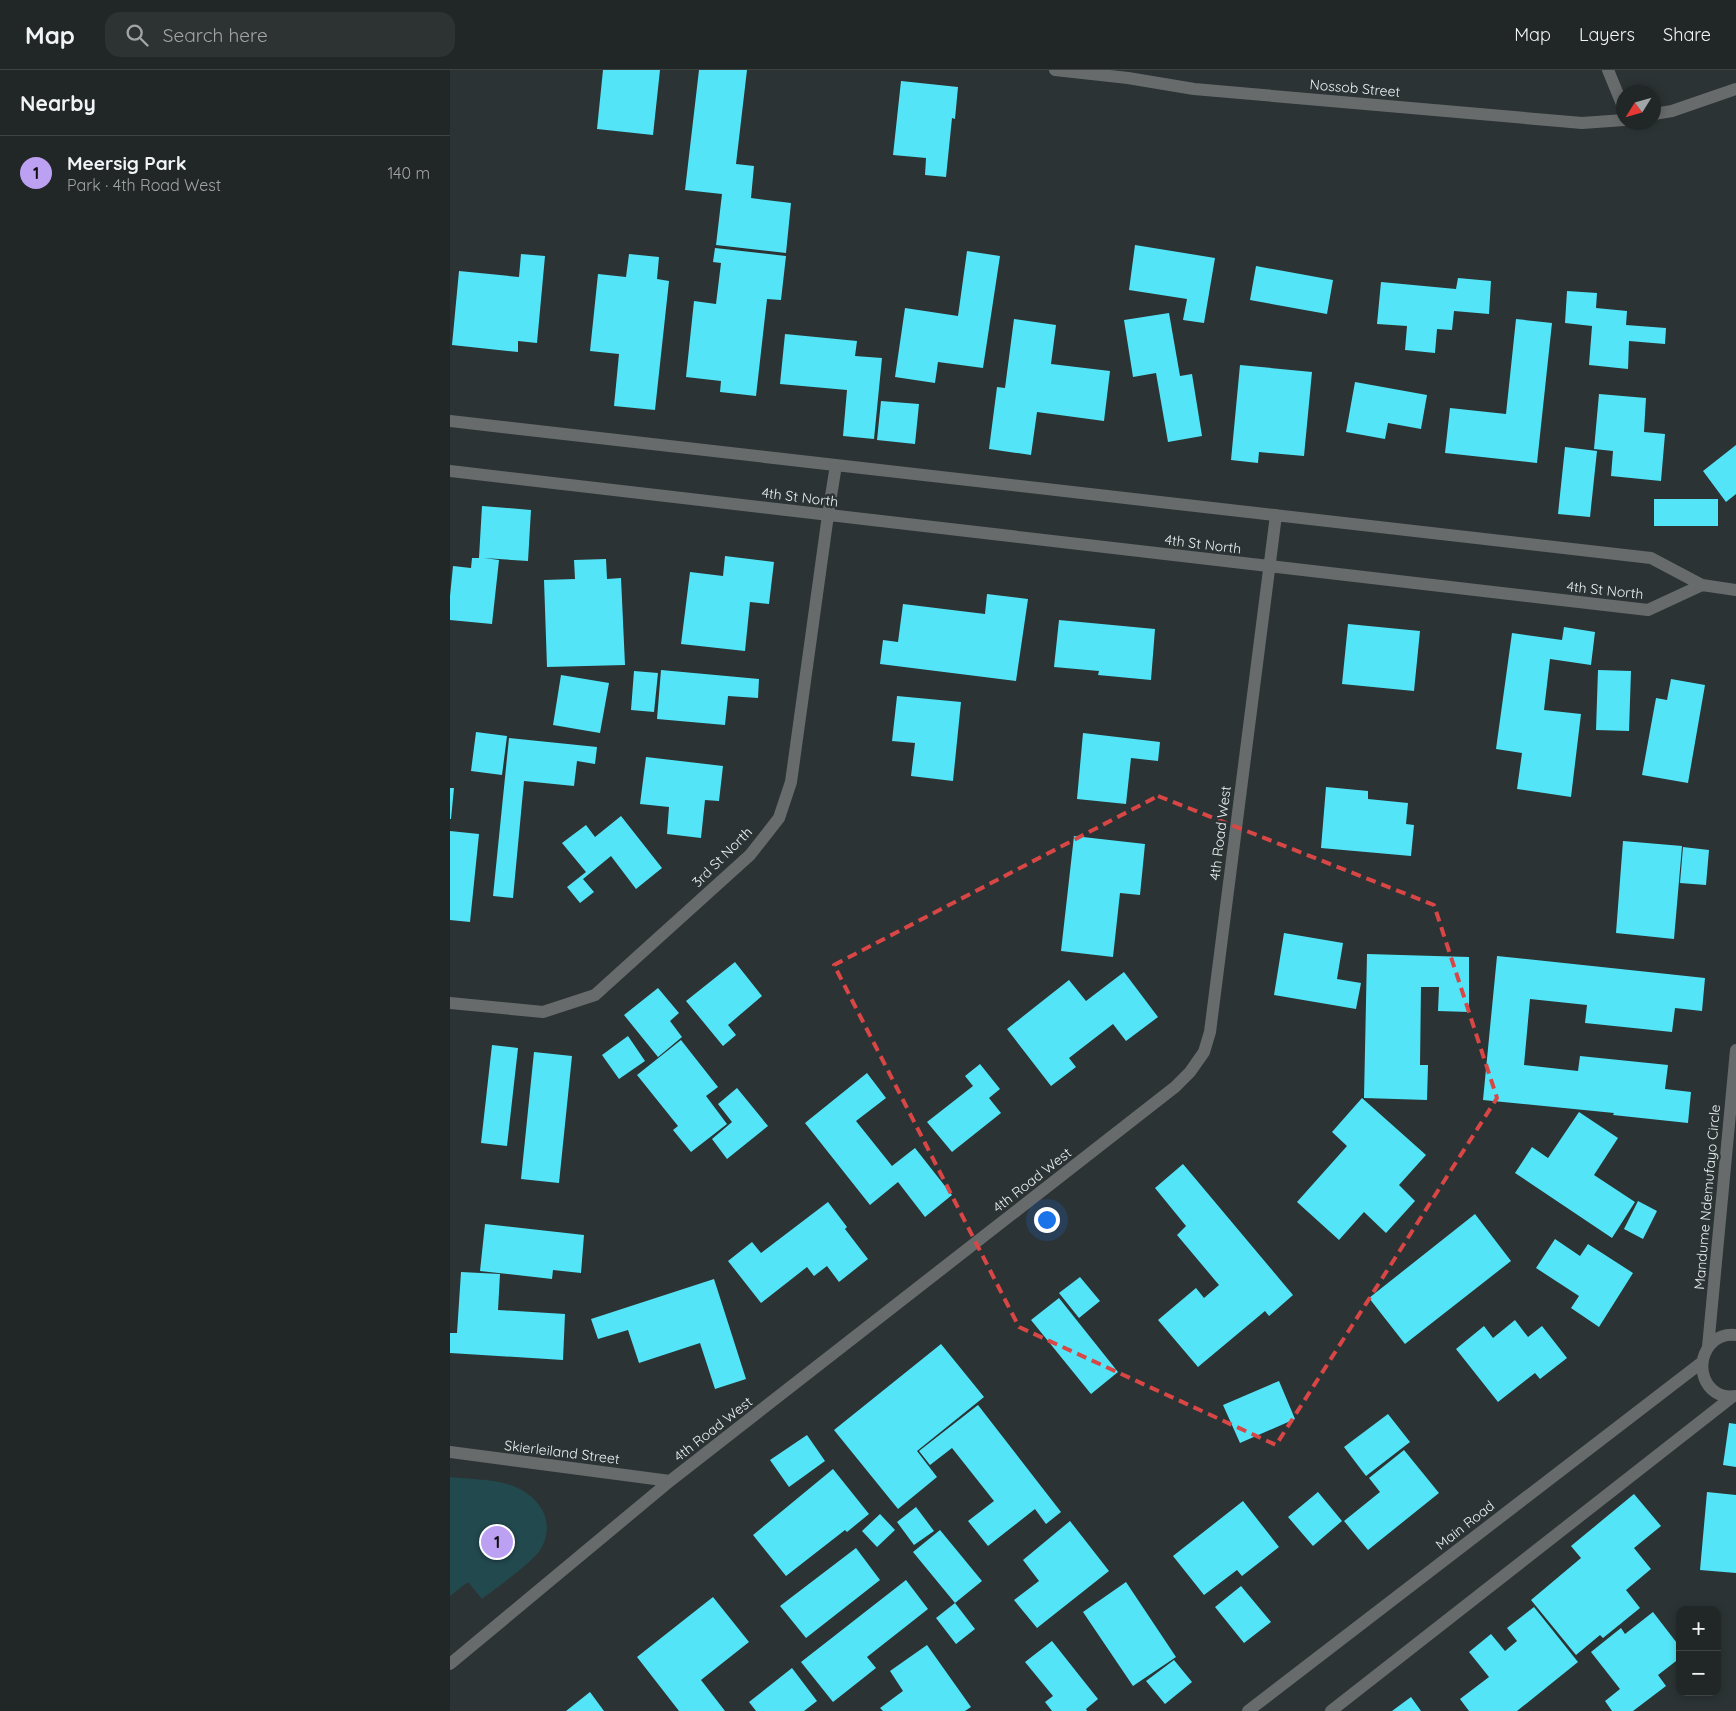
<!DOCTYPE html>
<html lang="en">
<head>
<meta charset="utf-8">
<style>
  :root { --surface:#212627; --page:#2d3233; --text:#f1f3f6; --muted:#a2a5a7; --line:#3e4344; --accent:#bca0f2 }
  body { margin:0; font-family:Quicksand,sans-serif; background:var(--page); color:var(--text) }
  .controls { position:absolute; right:15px; bottom:15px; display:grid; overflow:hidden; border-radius:10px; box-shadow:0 2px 8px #0003 }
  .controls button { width:45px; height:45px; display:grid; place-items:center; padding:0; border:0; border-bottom:1px solid var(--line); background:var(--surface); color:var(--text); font:25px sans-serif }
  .compass { position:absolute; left:1166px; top:15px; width:45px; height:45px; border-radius:50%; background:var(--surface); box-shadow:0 2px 8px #0003; rotate:233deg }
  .you { position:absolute; left:596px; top:1149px; width:18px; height:18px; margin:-12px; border:4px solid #fff; border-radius:50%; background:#1a73e8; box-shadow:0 0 0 8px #1a73e833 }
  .badge { display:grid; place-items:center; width:32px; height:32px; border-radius:50%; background:var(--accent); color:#111; font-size:16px; font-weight:700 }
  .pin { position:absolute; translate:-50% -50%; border:2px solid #fff; box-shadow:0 1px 5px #0006 }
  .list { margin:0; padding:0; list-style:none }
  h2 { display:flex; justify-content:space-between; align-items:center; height:65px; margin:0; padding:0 20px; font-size:21px }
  h2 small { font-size:16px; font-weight:400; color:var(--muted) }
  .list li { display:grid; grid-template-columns:32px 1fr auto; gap:15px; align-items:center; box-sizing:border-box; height:75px; padding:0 20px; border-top:1px solid var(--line) }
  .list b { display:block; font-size:19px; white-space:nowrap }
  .list p { margin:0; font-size:16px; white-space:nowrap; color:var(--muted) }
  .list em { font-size:16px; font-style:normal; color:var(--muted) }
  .icon { flex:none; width:28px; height:28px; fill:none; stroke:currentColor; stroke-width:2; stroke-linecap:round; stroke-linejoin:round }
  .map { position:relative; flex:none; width:1286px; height:1641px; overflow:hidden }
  header { display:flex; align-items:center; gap:30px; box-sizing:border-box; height:70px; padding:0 25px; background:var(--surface); border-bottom:1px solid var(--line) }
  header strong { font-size:24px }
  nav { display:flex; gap:28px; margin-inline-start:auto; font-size:18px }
  .search { width:350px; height:45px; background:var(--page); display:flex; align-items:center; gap:12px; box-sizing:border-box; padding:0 18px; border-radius:15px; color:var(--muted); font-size:19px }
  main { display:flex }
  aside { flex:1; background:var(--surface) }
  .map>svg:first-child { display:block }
  .green { fill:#22494e }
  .building { fill:#53e5f7 }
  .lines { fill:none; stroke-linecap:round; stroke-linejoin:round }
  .minor { stroke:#686b6c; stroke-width:12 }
  .marked { fill:none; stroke:#d94646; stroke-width:4; stroke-dasharray:10 6; stroke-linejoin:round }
  .labels { text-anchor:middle; stroke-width:5; stroke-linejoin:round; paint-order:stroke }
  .street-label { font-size:14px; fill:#edf2f3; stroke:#2c3334 }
</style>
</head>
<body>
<header>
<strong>Map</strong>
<div class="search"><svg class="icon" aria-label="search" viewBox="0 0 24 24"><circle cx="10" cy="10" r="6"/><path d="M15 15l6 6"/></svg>Search here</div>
<nav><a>Map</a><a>Layers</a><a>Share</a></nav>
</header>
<main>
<aside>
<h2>Nearby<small></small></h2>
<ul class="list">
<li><span class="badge">1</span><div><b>Meersig Park</b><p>Park · 4th Road West</p></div><em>140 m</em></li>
</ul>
</aside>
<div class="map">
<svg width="1286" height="1641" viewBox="0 0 1286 1641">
  <rect width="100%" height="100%" fill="#2c3334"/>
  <!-- green -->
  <path class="green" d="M0,1407c17,2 41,2 57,7 28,8 50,33 35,63 -7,14 -46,41 -60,52l-14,-17 -18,14z"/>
  <!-- building -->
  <path class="building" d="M153,0h57l-7,65 -56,-6z
    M249,0h48l-11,94 18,2 -3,32 40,5 -5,50 -70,-8 6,-51 -37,-4z
    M451,11l57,6 -3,32 -3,-1 -6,59 -21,-2 1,-17 -33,-3z
    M685,175l80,13 -11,65 -21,-3 4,-21 -58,-9z
    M265,178l71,8 -5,44 -14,-1 -11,97 -36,-4 1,-11 -35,-4 8,-76 22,3 5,-41 -8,-1z
    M517,181l33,5 -17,112 -45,-6 -3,21 -40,-6 10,-69 53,8z
    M71,184l24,2 -8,87 -19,-2v11l-66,-7 7,-74 60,6z
    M179,184l30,3 -2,22 12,2 -14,129 -41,-4 5,-52 -29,-3 8,-77 28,3z
    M806,196l77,14 -6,34 -77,-14z
    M1008,208l33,3 -2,33 -35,-3 -2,19 -15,-1 -2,24 -30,-3 2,-24 -30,-2 4,-42 75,7z
    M1117,221l30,2 -1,15 31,3 -1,14 40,3 -1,16 -36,-3 -1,28 -39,-4 3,-39 -27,-3z
    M719,243l11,63 12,-2 10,62 -34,6 -12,-69 -23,4 -9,-57z
    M564,249l42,6 -5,39 59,7 -6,50 -67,-9 -6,43 -42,-6 8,-62 8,1z
    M1066,249l36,4 -15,140 -92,-10 5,-45 56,6z
    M335,264l72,7 -2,15 27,2 -8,81 -31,-3 4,-46 -67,-6z
    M790,295l72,7 -8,84 -45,-4 -1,11 -27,-3z
    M905,312l72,13 -6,34 -33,-6 -3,16 -39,-7z
    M1149,324l47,4 -2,34 21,2 -4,47 -50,-5 2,-25 -19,-2z
    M431,331l38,3 -4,40 -38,-4z
    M1286,375v49l-10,8 -23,-31z
    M1115,377l32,4 -7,66 -32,-3z
    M1204,429h64v27h-64z
    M32,436l49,4 -3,51 -44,-3 15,2 -7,64 -42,-4v-24l3,-30 18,2 1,-10h7z
    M275,486l49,6 -5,42 -19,-2 -5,49 -64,-7 9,-72 33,4z
    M156,489l1,20 14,-1 4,87 -78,2 -3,-87 31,-1 -1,-19z
    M537,524l41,5 -12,82 -136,-17 3,-24 15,2 5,-38 82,10z
    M609,550l96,9 -4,51 -53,-5 1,-4 -45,-4z
    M898,554l72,7 -6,60 -72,-7z
    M1114,557l31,5 -4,33 -41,-6 -6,51 37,4 -10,83 -54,-8 5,-36 -26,-4 16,-116 50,7z
    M211,600l98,9 -1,19 -30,-2 -3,29 -68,-6z
    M1148,600l33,1 -2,60 -33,-1z
    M184,601l24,2 -4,39 -23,-2z
    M111,605l48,8 -9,50 -47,-8z
    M1221,609l34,6 -17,98 -46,-8 14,-77 11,2z
    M447,626l64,6 -8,79 -42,-5 4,-33 -23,-2z
    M26,662l31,4 -5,39 -31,-4z
    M633,663l77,9 -2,19 -27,-3 -5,46 -49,-5z
    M59,668l88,9 -2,17 -18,-3 -3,25 -50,-5 -11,117 -20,-2z
    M196,687l77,9 -4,35 -14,-1 -4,38 -34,-4 2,-27 -29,-3z
    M876,717l42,4v8l40,4 -2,21 8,1 -3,31 -90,-8z
    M0,718h4l-3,31h-1z
    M171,746l41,52 -26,21 -25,-33 -28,23 11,13 -14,11 -13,-16 19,-15 -24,-29 24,-18 9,12z
    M0,761l29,3 -9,88 -20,-2z
    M624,766l71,8 -5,51 -20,-2 -7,64 -52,-6z
    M1173,771l59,5 -8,93 -58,-6z
    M1233,777l26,3 -3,35 -26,-2z
    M834,863l59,10 -6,36 24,4 -5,26 -82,-14z
    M917,884l102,3v55l-31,-1 1,-24h-18l-1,78h8l-1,35 -63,-2z
    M1047,886l208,22 -3,33 -27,-3 -3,24 -87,-9 2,-18 -57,-6 -6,66 54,6 2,-15 88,9 -3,24 26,3 -3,31 -75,-8 1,-2 -131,-13z
    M285,892l27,34 -34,29 8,10 -13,11 -37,-45z
    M674,902l34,45 -32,24 -13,-17 -44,34 7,9 -25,19 -44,-57 62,-49 17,21z
    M208,918l21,25 -9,8 12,16 -24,20 -34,-42z
    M178,966l17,25 -26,18 -17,-24z
    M231,970l37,47 -12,9 21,28 -36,28 -18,-22 5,-4 -41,-51z
    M42,975l26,3 -11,98 -26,-3z
    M84,982l38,4 -13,127 -38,-4z
    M530,994l20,25 -11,9 12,15 -49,39 -25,-30 46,-36 -8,-10z
    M417,1003l19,25 -30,23 36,45 23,-18 37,47 -27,22 -27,-35 -28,23 -65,-82z
    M287,1018l31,38 -41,33 -15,-20 20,-17 -14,-18z
    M912,1028l64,57 -27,30 16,16 -29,32 -22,-21 -25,28 -42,-38 50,-56 -15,-14z
    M1129,1042l39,26 -24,37 41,27 -23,36 -97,-65 17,-26 16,11z
    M733,1094l110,131 -24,21 -4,-5 -67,56 -40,-47 38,-32 8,10 15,-13 -42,-50 9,-9 -31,-38z
    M1188,1131l19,10 -14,28 -19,-10z
    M378,1132l19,25 -2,2 23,30 -29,23 -12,-16 -13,10 -7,-9 -46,36 -33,-42 24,-19 9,11z
    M1025,1144l36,47 -106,83 -36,-46z
    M35,1154l99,11 -3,38 -28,-3 -1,9 -72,-8z
    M1105,1169l25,17 8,-12 45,29 -34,54 -28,-19 8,-12 -43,-28z
    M11,1202l39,2 -2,36 67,4 -2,46 -113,-7v-20h7z
    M630,1207l20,24 -21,17 -20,-25z
    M264,1209l32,100 -31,10 -15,-46 -61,20 -11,-33 -30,9 -7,-20z
    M609,1228l59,74 -27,22 -60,-74z
    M1065,1250l13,17 14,-11 25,32 -27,21 -5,-6 -37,29 -42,-53 28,-23 9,12z
    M491,1274l43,53 -67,54 20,26 -39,32 -64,-79z
    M829,1311l16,38 -55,24 -17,-38z
    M528,1335l83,107 -15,12 -11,-15 -47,37 -20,-25 26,-20 -42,-53 -22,17 -11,-14z
    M938,1344l22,28 -44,34 -22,-29z
    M1279,1353l7,1v43l-13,-2z
    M357,1365l18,26 -36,26 -19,-27z
    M954,1380l35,43 -71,57 -24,-29 36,-29 -11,-14z
    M383,1399l36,45 -22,18 -2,-2 -59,46 -33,-41z
    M868,1422l24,29 -29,25 -25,-29z
    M1257,1422l29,3v78l-36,-3z
    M1184,1424l27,32 -27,22 17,21 -25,21 14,18 -37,30 -3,-3 -24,20 -45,-55 50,-42 -10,-12z
    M793,1431l36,46 -37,29 -5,-6 -33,25 -31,-39z
    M466,1437l18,24 -20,14 -17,-23z
    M430,1444l15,16 -18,17 -15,-16z
    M620,1451l39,50 -72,57 -23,-28 25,-19 -16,-21z
    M490,1460l42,51 -27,22 -42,-51z
    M406,1478l24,32 -74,58 -26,-32z
    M456,1510l22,29 -61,48 9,11 -43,34 -32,-40z
    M676,1512l50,75 -43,29 -50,-74z
    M791,1516l30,36 -27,21 -29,-36z
    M263,1527l36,45 -48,38 24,31h-46l-42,-54z
    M505,1533l20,26 -19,15 -20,-26z
    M1084,1537l44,55 -61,49h-48l-9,-12 29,-22 -20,-25 22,-18 14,17 12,-10 -10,-13z
    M1203,1542l27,35v11l-22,17 8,11 -33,25h-21l-7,-10 15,-12 -29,-37 30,-24 4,6z
    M602,1571l46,58 -12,10 1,2h-35l-7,-9 8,-6 -28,-34z
    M477,1575l44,62 -6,4h-82l-3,-3 23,-17 -13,-20z
    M724,1590l18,22 -27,22 -19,-23z
    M342,1598l25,33 -13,10h-48l-7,-9z
    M140,1622l14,19h-38z
    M961,1627l10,14h-29z"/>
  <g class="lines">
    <!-- minor -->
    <path class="minor" d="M605,0l73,8 66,11 388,34 42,-3
      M1158,0l16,39
      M1204,44l18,-3 64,-22
      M0,351l1201,137 51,27 34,5
      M0,401l1198,139 54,-25
      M0,933l93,9 52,-17 155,-140 29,-37 12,-36 37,-267 8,-50
      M1286,1265c-8,-1 -16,1 -22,6 -23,20 -10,60 22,55
      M1258,1277l28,-297
      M0,1382l220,29
      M0,1594l220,-183 505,-394 15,-15 14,-20 6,-20 66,-517
      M798,1641l453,-348
      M881,1641l401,-314"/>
  </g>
  <!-- marked area -->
  <path class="marked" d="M708,726l276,109 63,193 -221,347 -257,-118 -185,-362z"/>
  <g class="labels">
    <!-- street labels -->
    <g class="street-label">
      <text transform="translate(905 18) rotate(5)" y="5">Nossob Street</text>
      <text transform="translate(350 427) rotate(7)" y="5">4th St North</text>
      <text transform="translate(753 474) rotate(7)" y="5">4th St North</text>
      <text transform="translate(1155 520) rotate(6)" y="5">4th St North</text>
      <text transform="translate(770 763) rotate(-83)" y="5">4th Road West</text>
      <text transform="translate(272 787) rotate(-45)" y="5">3rd St North</text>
      <text transform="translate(582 1110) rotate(-38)" y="5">4th Road West</text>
      <text transform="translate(1257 1127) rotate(-85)" y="5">Mandume Ndemufayo Circle</text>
      <text transform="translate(263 1359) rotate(-38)" y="5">4th Road West</text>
      <text transform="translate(112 1382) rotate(7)" y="5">Skierleiland Street</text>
      <text transform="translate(1015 1455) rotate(-38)" y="5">Main Road</text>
    </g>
  </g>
</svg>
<div class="controls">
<button>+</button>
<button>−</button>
</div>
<svg class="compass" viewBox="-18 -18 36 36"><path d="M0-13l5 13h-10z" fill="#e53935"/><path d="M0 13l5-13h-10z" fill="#a2a5a7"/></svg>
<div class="you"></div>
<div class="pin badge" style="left:47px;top:1472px">1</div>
</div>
</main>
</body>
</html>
